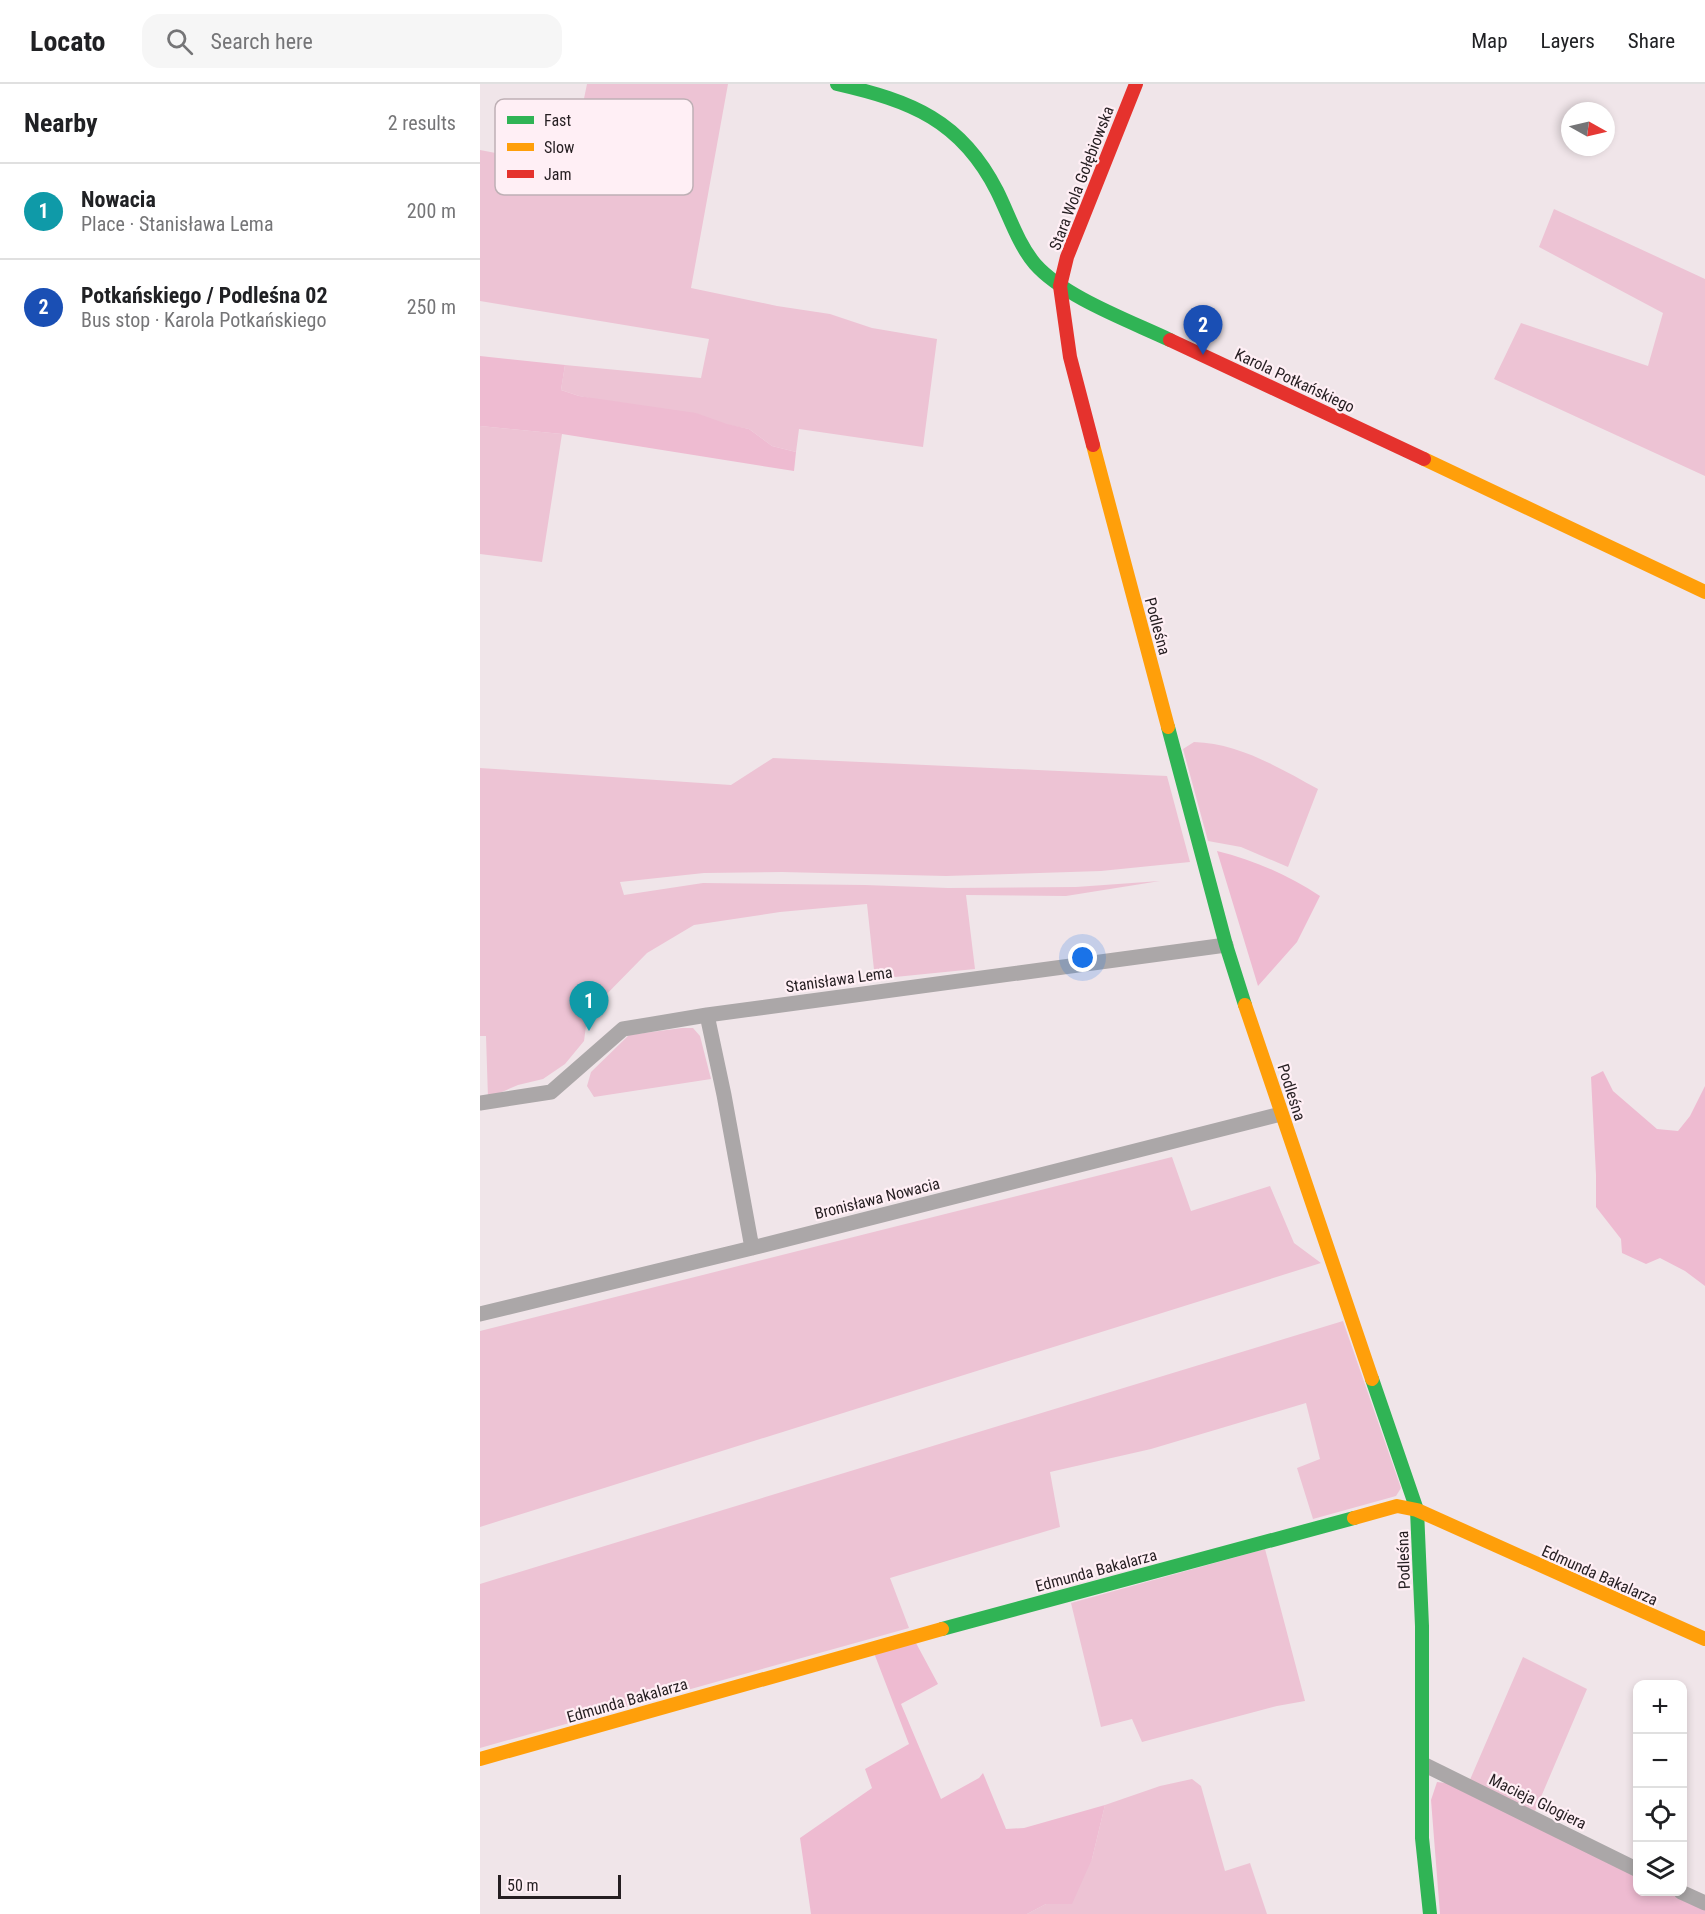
<!DOCTYPE html>
<html lang="en">
<head>
<meta charset="utf-8">
<style>
  :root { --surface:#fff; --page:#f6f6f6; --text:#202124; --muted:#757577; --line:#e0e0e0; --accent:#1a73e8 }
  body { margin:0; font-family:"Roboto Condensed",sans-serif; background:var(--page); color:var(--text) }
  .controls { position:absolute; right:18px; bottom:18px; display:grid; overflow:hidden; border-radius:12px; box-shadow:0 3px 9px #0003 }
  .controls button { width:54px; height:54px; display:grid; place-items:center; padding:0; border:0; border-bottom:2px solid var(--line); background:var(--surface); color:var(--text); font:30px sans-serif }
  .compass { position:absolute; left:1081px; top:18px; width:54px; height:54px; border-radius:50%; background:var(--surface); box-shadow:0 3px 9px #0003; rotate:98deg }
  .scale { position:absolute; left:18px; bottom:15px; width:123px; box-sizing:border-box; padding-left:6px; border:3px solid #251e21; border-top:0; font-size:16px; line-height:21px; white-space:nowrap; color:#251e21; -webkit-text-stroke:4px #ffeff5; paint-order:stroke }
  .you { position:absolute; left:603px; top:874px; width:21px; height:21px; margin:-15px; border:4px solid #fff; border-radius:50%; background:#1a73e8; box-shadow:0 0 0 9px #1a73e833 }
  .badge { display:grid; place-items:center; width:39px; height:39px; border-radius:50%; background:var(--accent); color:#fff; font-size:20px; font-weight:700 }
  .pin { position:absolute; translate:-50% -50px; filter:drop-shadow(0 2px 3px #0008) }
  .pin::after { content:''; position:absolute; top:32px; width:21px; height:18px; background:inherit; clip-path:polygon(0 0,100% 0,50% 100%) }
  .list { margin:0; padding:0; list-style:none }
  h2 { display:flex; justify-content:space-between; align-items:center; height:78px; margin:0; padding:0 24px; font-size:26px }
  h2 small { font-size:20px; font-weight:400; color:var(--muted) }
  .list li { display:grid; grid-template-columns:39px 1fr auto; gap:18px; align-items:center; box-sizing:border-box; height:96px; padding:0 24px; border-top:2px solid var(--line) }
  .list b { display:block; font-size:22px; white-space:nowrap }
  .list p { margin:0; font-size:20px; white-space:nowrap; color:var(--muted) }
  .list em { font-size:20px; font-style:normal; color:var(--muted) }
  .icon { flex:none; width:33px; height:33px; fill:none; stroke:currentColor; stroke-width:2; stroke-linecap:round; stroke-linejoin:round }
  .map { position:relative; flex:none; width:1225px; height:1830px; overflow:hidden }
  header { display:flex; align-items:center; gap:36px; box-sizing:border-box; height:84px; padding:0 30px; background:var(--surface); border-bottom:2px solid var(--line) }
  header strong { font-size:28px }
  nav { display:flex; gap:33px; margin-inline-start:auto; font-size:21px }
  .search { width:420px; height:54px; background:var(--page); display:flex; align-items:center; gap:15px; box-sizing:border-box; padding:0 21px; border-radius:18px; color:var(--muted); font-size:22px }
  main { display:flex }
  aside { flex:1; background:var(--surface) }
  .map>svg:first-child { display:block }
  .green { fill:#edc3d4 }
  .forest { fill:#eebbd1 }
  .lines { fill:none; stroke-linecap:round; stroke-linejoin:round }
  .street { stroke:#aba7a8; stroke-width:15 }
  .fast { stroke:#30b455; stroke-width:14 }
  .slow { stroke:#ff9f0a; stroke-width:14 }
  .jam { stroke:#e5322d; stroke-width:14 }
  .labels { text-anchor:middle; stroke-width:4.5; stroke-linejoin:round; paint-order:stroke }
  .street-label { font-size:16px; fill:#251e21; stroke:#ffeff5 }
  .key { fill:#ffeff5; stroke:#beb0b5; stroke-width:1.5 }
  .key-label { font-size:16px; fill:#251e21 }
</style>
</head>
<body>
<header>
<strong>Locato</strong>
<div class="search"><svg class="icon" aria-label="search" viewBox="0 0 24 24"><circle cx="10" cy="10" r="6"/><path d="M15 15l6 6"/></svg>Search here</div>
<nav><a>Map</a><a>Layers</a><a>Share</a></nav>
</header>
<main>
<aside>
<h2>Nearby<small>2 results</small></h2>
<ul class="list">
<li><span class="badge" style="background:#0f9aa8">1</span><div><b>Nowacia</b><p>Place · Stanisława Lema</p></div><em>200 m</em></li>
<li><span class="badge" style="background:#1a4fb4">2</span><div><b>Potkańskiego / Podleśna 02</b><p>Bus stop · Karola Potkańskiego</p></div><em>250 m</em></li>
</ul>
</aside>
<div class="map">
<svg width="1225" height="1830" viewBox="0 0 1225 1830">
  <rect width="100%" height="100%" fill="#f0e5e9"/>
  <!-- green -->
  <path class="green" d="M107,0h141l-37,204 86,18 53,8 42,14 65,11 -14,108 -124,-18 -3,23 -24,-6 -23,-17 -170,-33 -18,-6 4,-25 136,13 8,-39 -229,-38v-151l41,8 48,14z
    M1074,125l151,70v197l-211,-97 27,-56 127,43 15,-53 -124,-66z
    M0,342l82,8 -20,128 -62,-8z
    M714,658c44,1 86,26 124,47l-30,78 -47,-20 -33,-6 -25,-92z
    M293,674l394,18 23,86 -89,9 -155,5 -164,-4 -78,1 -84,9 4,13 79,-12 162,2 83,3 128,-1 84,-6 -94,15 -100,-1 9,74 -100,10 -8,-75 -87,8 -86,13 -47,28 -52,53 -9,20 -2,15 -19,23 -22,15 -25,6 -30,13 -2,-62h-6v-268l251,17z
    M202,944h11l7,8 11,43 -117,18 -7,-11 4,-14 38,-37z
    M692,1073l19,54 79,-25 24,57 27,20 -841,264v-196z
    M863,1237l58,167 -5,8 -83,23 -16,-51 23,-9 -14,-56 -155,46 -101,23 10,55 -170,51 19,50 -429,120v-164z
    M785,1465l40,152 -28,5 -135,36 -10,-23 -31,8 -30,-124z
    M1043,1573l64,32 -52,122 -66,-29z
    M712,1695l9,7 24,85 25,-8 17,51h-240l19,-10 46,-45 13,-54 55,-19z"/>
  <!-- forest -->
  <path class="forest" d="M0,272l85,9 -4,25 18,6 117,17 31,11 22,5 23,17 24,6 -2,19 -232,-37 -82,-8z
    M737,767c37,9 71,24 103,45l-23,46 -39,44z
    M1123,987l10,20 44,38 21,2 12,-15 15,-30v200l-20,-15 -25,-13 -14,6 -24,-11 -1,-14 -25,-32v-32l-5,-98z
    M436,1559l22,41 -37,20 40,95 38,-21 4,-5 23,56 18,-1 81,-23 -13,54 -20,45h-26l-19,10h-216l-11,-76 72,-50 -7,-19 44,-25 -35,-91z
    M957,1698l9,1 191,93 1,16h31l36,17v5h-265l-9,-114z"/>
  <g class="lines">
    <!-- street -->
    <path class="street" d="M227,931l17,80 28,153
      M0,1019l71,-11 72,-63 84,-14 519,-70
      M0,1230l272,-66 529,-134
      M943,1680l215,106
      M1201,1808l24,11"/>
    <!-- fast -->
    <path class="fast" d="M357,0c74,17 124,36 160,107 12,24 21,53 38,73 29,33 95,57 135,76
      M688,643l58,218 19,60
      M892,1295l45,131 5,116v212l8,76
      M462,1545l412,-111"/>
    <!-- slow -->
    <path class="slow" d="M613,361l75,282
      M944,375l281,133
      M765,921l127,374
      M874,1434l43,-12 20,4 288,129
      M0,1675l462,-130"/>
    <!-- jam -->
    <path class="jam" d="M690,256l254,119
      M613,361l-23,-88 -10,-71 7,-29 69,-173"/>
  </g>
  <g class="labels">
    <!-- street labels -->
    <g class="street-label">
      <text transform="translate(601 94) rotate(-69)" y="6">Stara Wola Gołębiowska</text>
      <text transform="translate(815 296) rotate(25)" y="6">Karola Potkańskiego</text>
      <text transform="translate(678 542) rotate(75)" y="6">Podleśna</text>
      <text transform="translate(359 895) rotate(-8)" y="6">Stanisława Lema</text>
      <text transform="translate(812 1008) rotate(72)" y="6">Podleśna</text>
      <text transform="translate(397 1114) rotate(-14)" y="6">Bronisława Nowacia</text>
      <text transform="translate(923 1476) rotate(-92)" y="6">Podleśna</text>
      <text transform="translate(616 1486) rotate(-15)" y="6">Edmunda Bakalarza</text>
      <text transform="translate(1120 1491) rotate(24)" y="6">Edmunda Bakalarza</text>
      <text transform="translate(147 1616) rotate(-16)" y="6">Edmunda Bakalarza</text>
      <text transform="translate(1058 1717) rotate(26)" y="6">Macieja Glogiera</text>
    </g>
  </g>
  <!-- legend -->
  <rect x="15" y="15" width="198" height="96" rx="9" class="key"/>
  <rect x="27" y="32" width="27" height="8" fill="#30b455"/>
  <rect x="27" y="59" width="27" height="8" fill="#ff9f0a"/>
  <rect x="27" y="86" width="27" height="8" fill="#e5322d"/>
  <g class="key-label">
    <text x="64" y="42">Fast</text>
    <text x="64" y="69">Slow</text>
    <text x="64" y="96">Jam</text>
  </g>
</svg>
<div class="controls">
<button>+</button>
<button>−</button>
<button><svg class="icon" aria-label="locate" viewBox="0 0 24 24"><circle cx="12" cy="12" r="6"/><path d="M12 2v4M12 18v4M2 12h4M18 12h4"/></svg></button>
<button><svg class="icon" aria-label="layers" viewBox="0 0 24 24"><path d="M12 4l9 5-9 5-9-5zM3 14l9 5 9-5"/></svg></button>
</div>
<svg class="compass" viewBox="-18 -18 36 36"><path d="M0-13l5 13h-10z" fill="#e53935"/><path d="M0 13l5-13h-10z" fill="#757577"/></svg>
<div class="scale">50 m</div>
<div class="you"></div>
<div class="pin badge" style="left:109px;top:947px;background:#0f9aa8">1</div>
<div class="pin badge" style="left:723px;top:271px;background:#1a4fb4">2</div>
</div>
</main>
</body>
</html>
